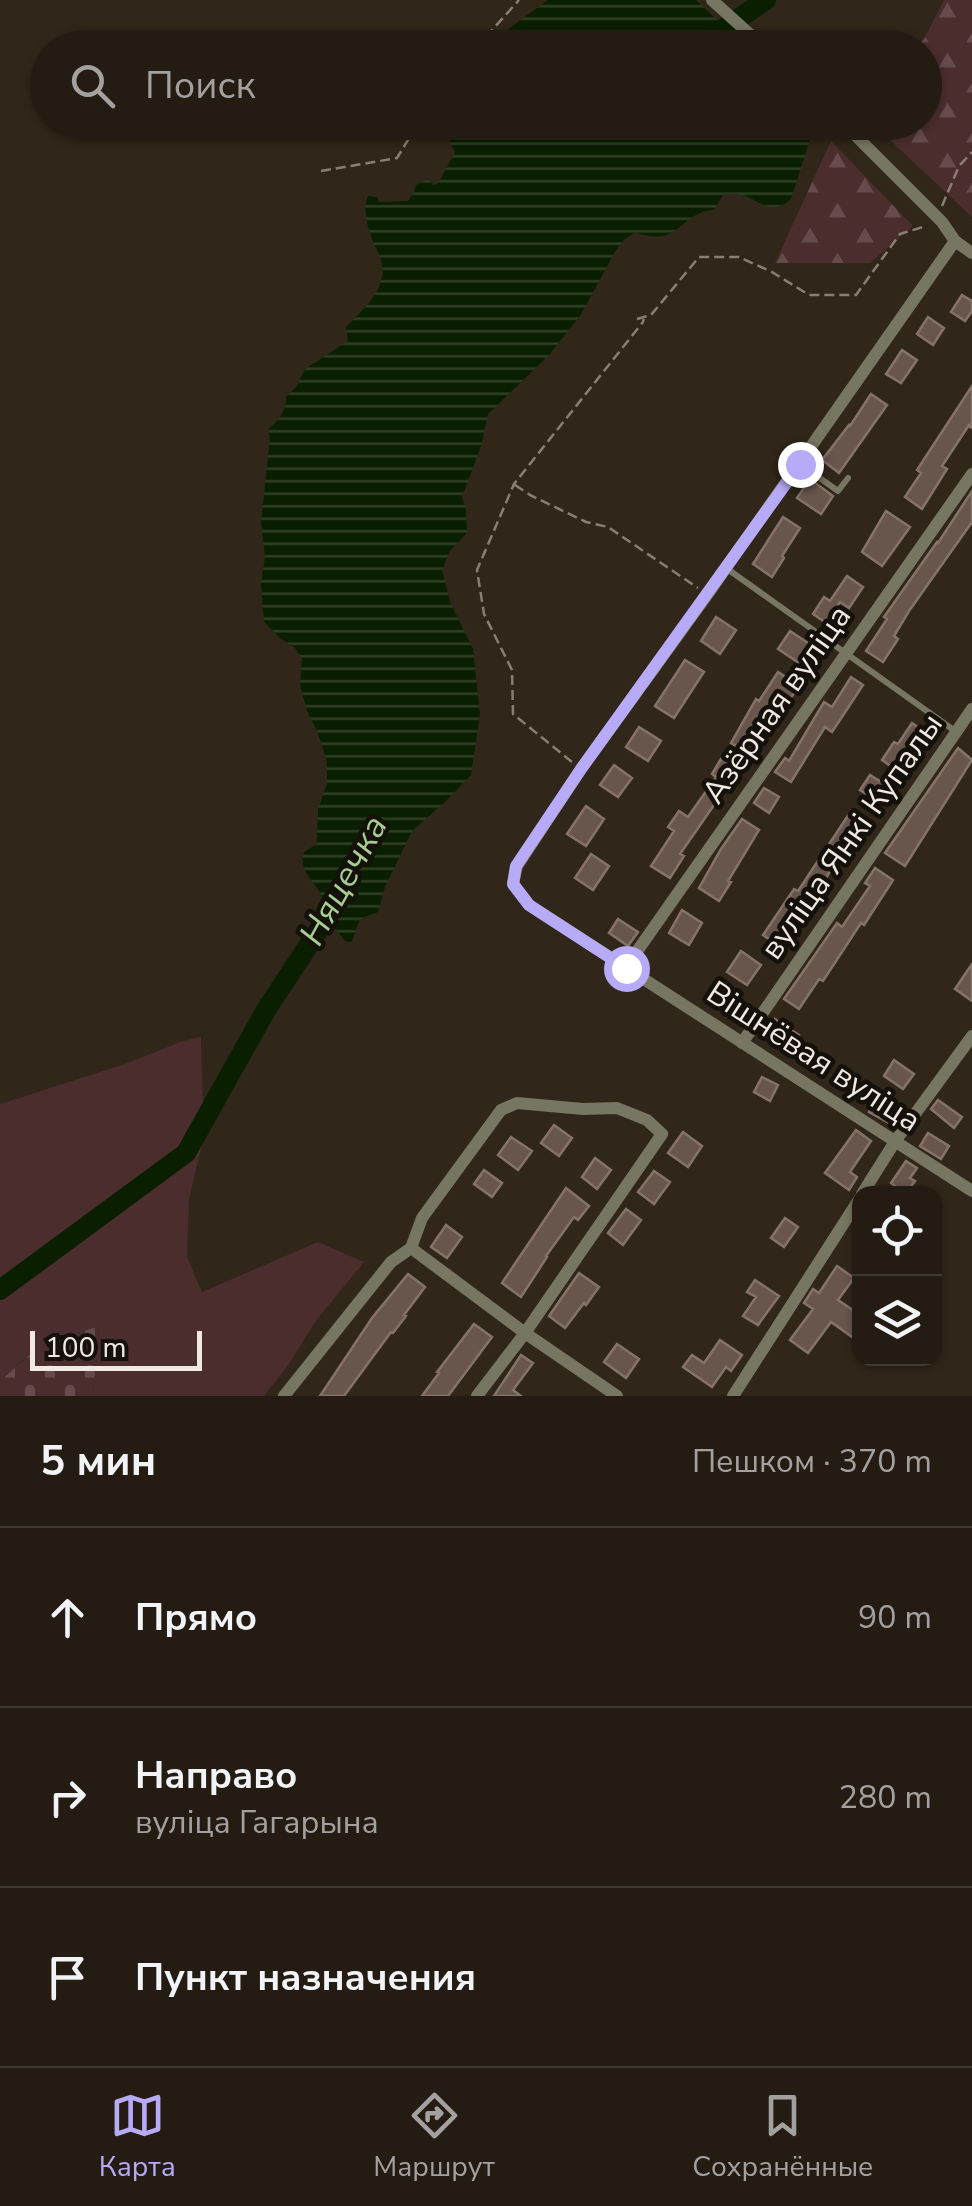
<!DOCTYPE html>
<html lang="ru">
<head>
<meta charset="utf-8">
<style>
  :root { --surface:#241c13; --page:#2c251c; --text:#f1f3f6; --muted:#a3a1a0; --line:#413a33; --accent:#b7abf7 }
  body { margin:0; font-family:"Nunito Sans",sans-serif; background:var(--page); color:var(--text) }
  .controls { position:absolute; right:30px; bottom:30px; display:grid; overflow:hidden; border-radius:20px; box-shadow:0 2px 8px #0004 }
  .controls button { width:90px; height:90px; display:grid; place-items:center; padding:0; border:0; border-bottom:2px solid var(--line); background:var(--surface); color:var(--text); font:50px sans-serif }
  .scale { position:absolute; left:30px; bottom:25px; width:172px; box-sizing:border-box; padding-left:10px; border:5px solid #f0e9e1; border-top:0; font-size:28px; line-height:35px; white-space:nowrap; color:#f0e9e1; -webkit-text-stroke:8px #14100a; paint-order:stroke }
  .stop { position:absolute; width:30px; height:30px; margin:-22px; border:8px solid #b7abf7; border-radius:50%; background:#fff }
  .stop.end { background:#b7abf7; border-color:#fff; box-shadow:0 2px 10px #0008 }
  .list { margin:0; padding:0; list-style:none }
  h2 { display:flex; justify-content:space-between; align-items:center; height:130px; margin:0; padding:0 40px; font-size:42px }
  h2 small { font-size:32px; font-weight:400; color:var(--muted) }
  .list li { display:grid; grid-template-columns:65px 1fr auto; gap:30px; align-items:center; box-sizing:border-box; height:180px; padding:0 40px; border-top:2px solid var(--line) }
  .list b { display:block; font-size:38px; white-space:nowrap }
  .list p { margin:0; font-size:32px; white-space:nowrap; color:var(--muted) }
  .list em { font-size:32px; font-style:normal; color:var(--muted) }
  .icon { flex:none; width:55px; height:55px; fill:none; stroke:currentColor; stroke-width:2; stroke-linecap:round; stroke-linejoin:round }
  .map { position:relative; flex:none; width:972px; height:1396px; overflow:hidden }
  .search { position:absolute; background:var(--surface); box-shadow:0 2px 8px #0004; left:30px; right:30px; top:30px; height:110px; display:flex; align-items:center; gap:25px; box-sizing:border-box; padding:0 35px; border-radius:55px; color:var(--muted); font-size:38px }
  .sheet { height:670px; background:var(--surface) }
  nav { display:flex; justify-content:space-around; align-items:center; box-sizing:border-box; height:140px; border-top:2px solid var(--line); background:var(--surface); font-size:28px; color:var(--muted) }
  nav a { display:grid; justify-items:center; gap:5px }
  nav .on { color:var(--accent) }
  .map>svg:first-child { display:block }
  .green { fill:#4b2d2d }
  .forest { fill:url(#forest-firs) }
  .cemetery { fill:url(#cemetery-stones) }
  .water { fill:url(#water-rules) }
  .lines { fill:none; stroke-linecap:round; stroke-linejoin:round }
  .river { stroke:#0a1e00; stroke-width:20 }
  .building { fill:#68564d; stroke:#85736a; stroke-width:2.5 }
  .path { stroke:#887f74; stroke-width:2.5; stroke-dasharray:10 5; stroke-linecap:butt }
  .lane { stroke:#767662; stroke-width:6 }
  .street { stroke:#767662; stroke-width:12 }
  .route { stroke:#b7abf7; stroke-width:12 }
  .labels { text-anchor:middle; stroke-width:9; stroke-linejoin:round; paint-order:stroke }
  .street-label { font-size:32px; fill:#f0e9e1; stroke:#14100a }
  .water-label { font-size:35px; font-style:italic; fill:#a7ce90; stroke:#14100a }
</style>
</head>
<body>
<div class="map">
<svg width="972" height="1396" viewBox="0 0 972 1396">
  <defs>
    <pattern id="forest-firs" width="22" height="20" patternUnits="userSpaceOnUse" patternTransform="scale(2.5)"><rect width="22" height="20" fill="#4b2d2d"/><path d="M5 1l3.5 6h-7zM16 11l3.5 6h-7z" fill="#654b4b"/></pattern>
    <pattern id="cemetery-stones" width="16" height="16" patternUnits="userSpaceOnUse" patternTransform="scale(2.5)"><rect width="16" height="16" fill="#4b2d2d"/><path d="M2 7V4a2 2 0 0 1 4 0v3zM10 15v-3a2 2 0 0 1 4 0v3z" fill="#654b4b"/></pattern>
    <pattern id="water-rules" width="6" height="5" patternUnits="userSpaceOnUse" patternTransform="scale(2.5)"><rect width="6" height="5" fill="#0a1e00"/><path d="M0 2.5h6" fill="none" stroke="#2e3f25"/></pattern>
  </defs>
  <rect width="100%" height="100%" fill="#302619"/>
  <!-- green -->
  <path class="green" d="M201,1037l3,99 -15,63 -2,58 15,35 116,-50 46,20 -49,60 -26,42 -25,32h-171l6,-69 -65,23 -34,31v-277l125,-40 58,-23z"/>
  <!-- forest -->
  <path class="forest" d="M944,0h28v217l-100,-94 52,-1v-74l-7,-1 7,-8z
    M831,141l82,85 -43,37h-95z"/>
  <!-- cemetery -->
  <path class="cemetery" d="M99,1326l-6,70h-93v-15l38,-34z"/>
  <!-- water -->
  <path class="water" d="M548,0h148l49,47h-245l9,-2 -2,-15z
    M460,123l351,-1 1,11 -21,66c-21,18 -30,1 -50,-4 -6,-2 -11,-1 -18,0l-9,15c-35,2 -34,39 -79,22l-11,8 -8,10 -36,66 -31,39 -61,59 -7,32 -19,51 4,12 1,24 -18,19 -7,19 9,33 22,45 7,65 -9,61 -25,26 -34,30 -27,56 -7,25 -18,7 -8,22 -5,2 -19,-22 -10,-2c21,-28 -23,-38 -14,-67l13,-8 1,-35 9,-25v-23l-10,-30 -10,-20 -7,-26 2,-27 -7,-10 -15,-10 -16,-16 -3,-38 4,-27 -4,-35 9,-83 -2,-10c10,-7 19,-19 18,-32l11,-11 8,-17 43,-28 -2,-14c18,-18 45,-41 34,-70 -4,-10 -9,-18 -12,-30 -2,-12 -5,-20 0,-31l9,1 2,5 29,-1 6,-9 2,-7 12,-6 5,6 5,-1 17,-32 -6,-11 9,-5z"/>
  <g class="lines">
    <!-- river -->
    <path class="river" d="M695,48l71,-48
      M0,1290l186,-137 80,-143 73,-111"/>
  </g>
  <!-- building -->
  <path class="building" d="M962,295l10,6v10l-7,10 -14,-9z
    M928,317l16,11 -11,17 -16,-11z
    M902,350l15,10 -16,23 -15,-9z
    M972,386v42l-3,-3 -27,41 5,3 -25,40 -17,-12 16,-24 -4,-3z
    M871,394l16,11 -48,68 -17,-13 27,-35 1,1z
    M810,479l23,17 -12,18 -24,-16z
    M972,491v31l-63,89 -15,25 4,3 -15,23 -17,-11 21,-32 -3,-2 53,-75 1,1z
    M886,511l24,16 -28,39 -20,-14z
    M783,517l17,11 -18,28 2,2 -12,19 -19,-13z
    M847,576l16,11 -14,21 -9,-6 -14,21 -13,-9 11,-17 6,4z
    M716,617l20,13 -16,24 -19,-13z
    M790,631l24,16 -12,18 -24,-16z
    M685,660l19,12 -30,46 -19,-12z
    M778,672l21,14 -12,17 -2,-2 -16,25 -3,-1 -17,28 -18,-10 25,-44 3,2z
    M851,677l12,8 -31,47 -7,-5 -34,55 -16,-10 10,-14 4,3 35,-59 8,5z
    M912,723l13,9 -9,14 -3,-2 -17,26 -14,-10 12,-18 4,2z
    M639,727l22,14 -13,20 -22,-14z
    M958,748l14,12 -67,106 -20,-13z
    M721,759l18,10 -59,85 4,2 -14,22 -19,-12 23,-35 -6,-4 11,-16 9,6 28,-40 -4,-3z
    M614,765l18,13 -14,19 -18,-12z
    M870,775l16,10 -10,15 -16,-10z
    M764,788l15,9 -10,16 -15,-10z
    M586,806l18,13 -18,27 -19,-12z
    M851,811l17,11 -29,40 -2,-2 -38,62 -6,-4 -17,26 -13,-9 31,-46 4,2z
    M742,819l17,11 -31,51 3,1 -12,19 -20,-13 22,-39z
    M591,854l18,12 -16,24 -18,-12z
    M875,868l18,12 -29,45 -3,-2 -38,58 -4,-2 -20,30 -15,-10 53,-76 5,4 28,-41 -5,-3z
    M682,910l20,13 -13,22 -20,-12z
    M618,919l20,13 -10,14 -19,-13z
    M741,951l20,14 -14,20 -20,-13z
    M972,964v37l-17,-12z
    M775,1019l24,16 -9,14 -24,-16z
    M894,1060l20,14 -11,15 -19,-13z
    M762,1077l16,8 -8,16 -16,-9z
    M878,1094l21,11 -10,18 -20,-11z
    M938,1100l24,17 -8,11 -23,-19z
    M554,1125l18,13 -13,18 -18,-13z
    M856,1130l15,11 -21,31 7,5 -8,13 -24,-17z
    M683,1132l19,14 -14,21 -20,-14z
    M928,1133l21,13 -8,13 -21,-13z
    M511,1137l21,14 -14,19 -20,-15z
    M595,1158l16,12 -14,19 -15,-12z
    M906,1161l11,7 -7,10 5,3 -10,13 -14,-11z
    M484,1170l18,13 -10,14 -18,-13z
    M654,1171l16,11 -16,22 -16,-12z
    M566,1188l23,18 -11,14 -4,-3 -28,39 1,1 -26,40 -19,-14z
    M626,1209l15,11 -18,25 -15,-12z
    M785,1218l13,9 -14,20 -13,-9z
    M446,1225l16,12 -15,21 -16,-11z
    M837,1266l17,12 -16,22 22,15v11l-8,11 -21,-15 -23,31 -18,-13 23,-31 -9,-6 9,-14 6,4z
    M579,1273l20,14 -13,18 -2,-2 -19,25 -16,-12z
    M408,1274l17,13 -21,28 2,1 -13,17 -2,-1 -47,64h-24l52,-78z
    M755,1280l24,16 -21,29 -15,-9 13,-19 -9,-5z
    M474,1324l18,13 -44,59h-26l17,-23 -2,-1z
    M720,1340l22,15 -11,16 -5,-4 -14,20 -29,-20 9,-12 12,8z
    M617,1344l22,15 -13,19 -22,-16z
    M521,1355l12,8 -20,27 8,6h-27z"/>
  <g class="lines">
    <!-- path -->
    <path class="path" d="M476,48l43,-48
      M321,171l76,-13 22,-36
      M942,206l17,-40 13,-14
      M637,319l14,-4 48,-58h40l33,15 37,23h47l44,-61 26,-8
      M515,485l15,10 56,27 22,5 90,61
      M572,762l-59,-48 -1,-44 -28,-56 -7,-44 37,-86 129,-162 1,-5"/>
    <!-- lane -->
    <path class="lane" d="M800,464l38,27 10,-13
      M726,568l229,163"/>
    <!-- street -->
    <path class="street" d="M712,0l53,48
      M842,122l100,100 13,19 17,12
      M955,241l-248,354 -126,174 -64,97 -4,18 16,21 443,286
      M626,967l346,-493
      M742,1043l230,-334
      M862,1194l34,-54 76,-104
      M411,1248l114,85 92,63
      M284,1396l107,-134 20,-14 11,-30 79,-108 16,-7 66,6 34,-1 30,12 15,14 -137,199 -48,63
      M733,1396l127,-198"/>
  </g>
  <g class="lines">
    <!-- route -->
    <path class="route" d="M626,968l-97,-63 -16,-21 3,-18 65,-97 219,-305"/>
  </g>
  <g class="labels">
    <!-- street labels -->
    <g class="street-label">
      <text transform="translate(776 704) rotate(-55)" y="11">Азёрная вуліца</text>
      <text transform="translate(851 836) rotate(-55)" y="11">вуліца Янкі Купалы</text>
      <text transform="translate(814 1056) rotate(33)" y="11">Вішнёвая вуліца</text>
    </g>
    <!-- water labels -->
    <g class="water-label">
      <text transform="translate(343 880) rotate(-61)" y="12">Няцечка</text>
    </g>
  </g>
</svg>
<div class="controls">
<button><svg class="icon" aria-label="locate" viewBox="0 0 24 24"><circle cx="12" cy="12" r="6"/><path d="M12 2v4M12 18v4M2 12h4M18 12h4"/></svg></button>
<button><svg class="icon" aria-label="layers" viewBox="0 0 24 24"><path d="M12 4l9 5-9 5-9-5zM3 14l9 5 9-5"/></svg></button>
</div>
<div class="scale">100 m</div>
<div class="stop" style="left:626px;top:968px"></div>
<div class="stop end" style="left:800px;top:464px"></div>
<div class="search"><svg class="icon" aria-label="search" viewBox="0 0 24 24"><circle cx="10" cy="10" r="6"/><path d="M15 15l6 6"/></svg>Поиск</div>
</div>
<section class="sheet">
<h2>5 мин<small>Пешком · 370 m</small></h2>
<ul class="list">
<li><svg class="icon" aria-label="ahead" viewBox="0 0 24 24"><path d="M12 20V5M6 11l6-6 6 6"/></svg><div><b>Прямо</b></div><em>90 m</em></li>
<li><svg class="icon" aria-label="right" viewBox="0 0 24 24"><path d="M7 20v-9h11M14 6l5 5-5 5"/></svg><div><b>Направо</b><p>вуліца Гагарына</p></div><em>280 m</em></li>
<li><svg class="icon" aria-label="arrive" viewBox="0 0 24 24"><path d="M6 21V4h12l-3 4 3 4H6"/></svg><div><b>Пункт назначения</b></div></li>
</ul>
</section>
<nav>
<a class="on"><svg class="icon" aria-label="map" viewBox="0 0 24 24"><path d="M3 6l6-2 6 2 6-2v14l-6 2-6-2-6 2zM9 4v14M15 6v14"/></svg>Карта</a>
<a><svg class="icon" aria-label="directions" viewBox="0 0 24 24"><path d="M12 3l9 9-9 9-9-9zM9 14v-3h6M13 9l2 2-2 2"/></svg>Маршрут</a>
<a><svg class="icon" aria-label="saved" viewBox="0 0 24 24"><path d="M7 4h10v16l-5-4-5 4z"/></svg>Сохранённые</a>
</nav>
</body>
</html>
